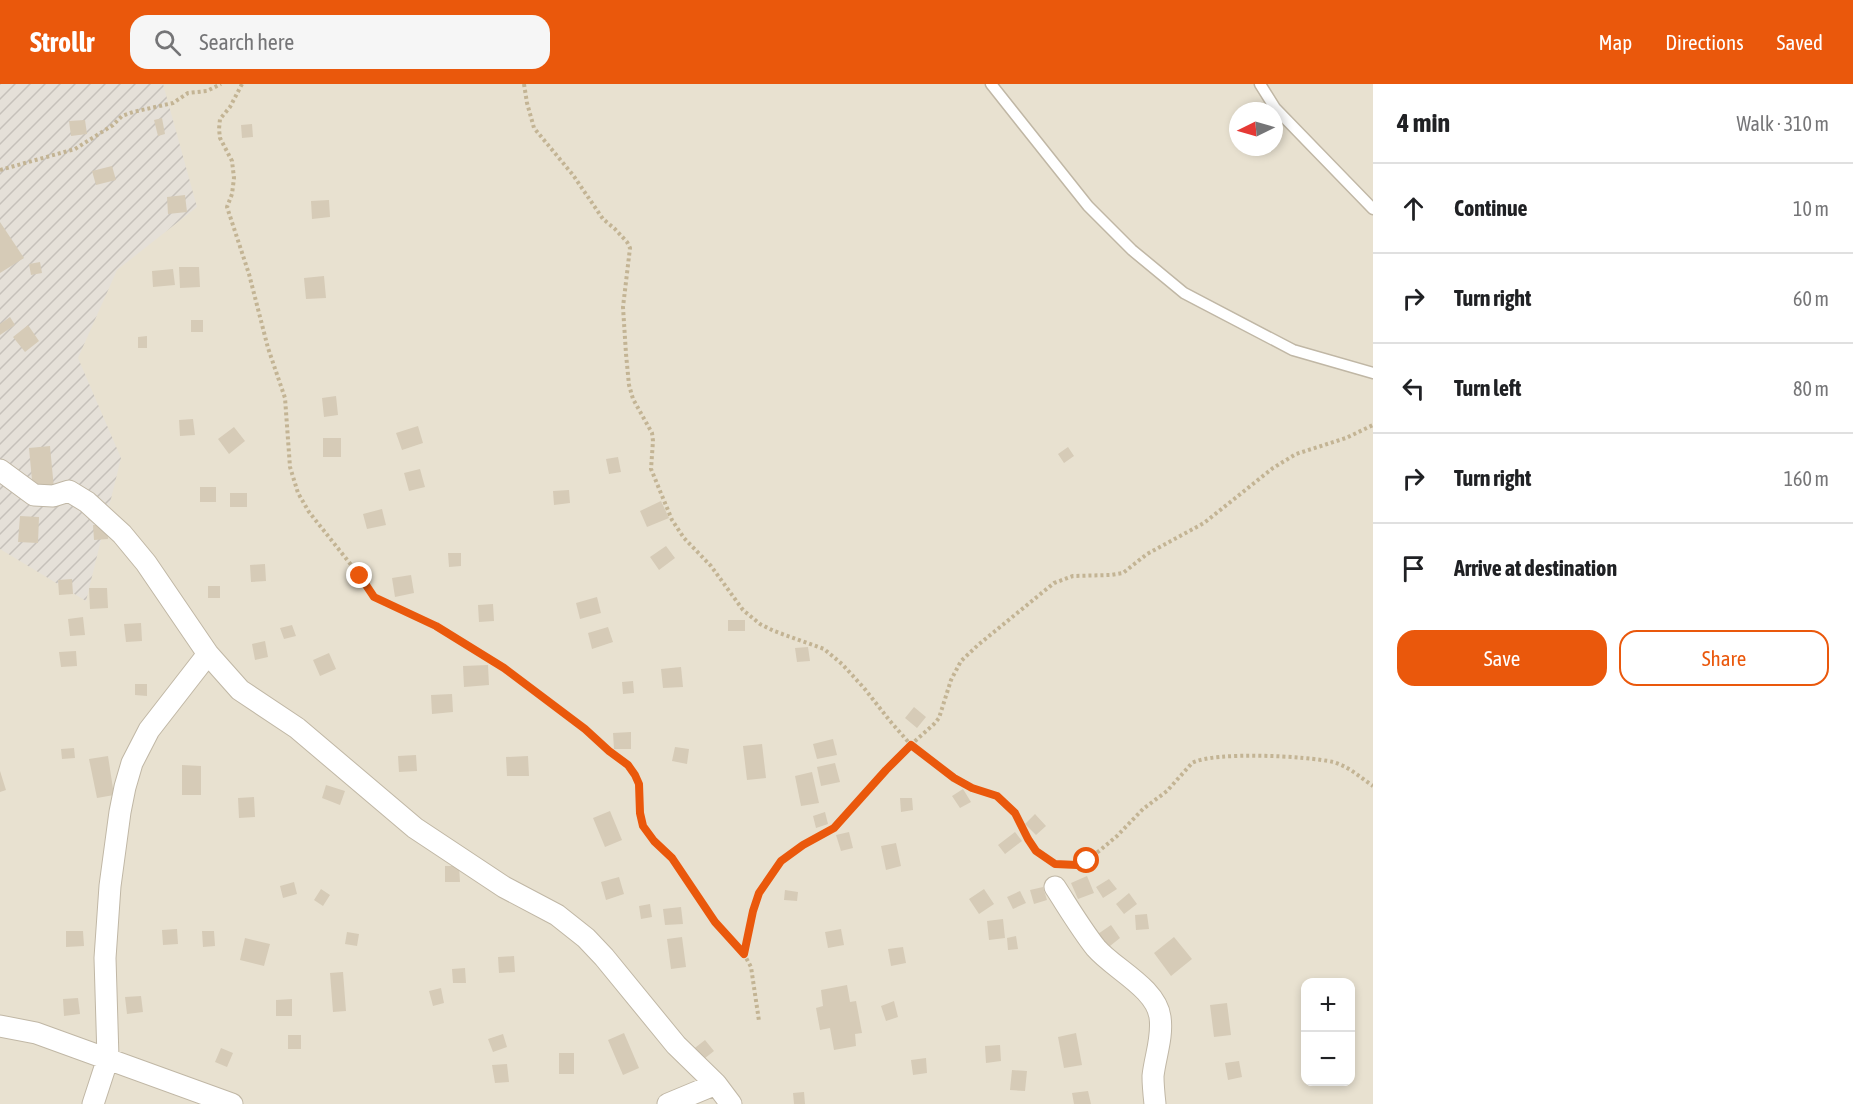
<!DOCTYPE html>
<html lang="en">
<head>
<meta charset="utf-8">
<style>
  :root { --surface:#fff; --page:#f6f6f6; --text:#202124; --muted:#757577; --line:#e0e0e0; --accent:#ea580c }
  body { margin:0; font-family:"Asap Condensed",sans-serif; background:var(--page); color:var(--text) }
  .controls { position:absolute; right:18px; bottom:18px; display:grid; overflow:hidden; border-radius:12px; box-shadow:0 3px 9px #0003 }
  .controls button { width:54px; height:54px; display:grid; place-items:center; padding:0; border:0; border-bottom:2px solid var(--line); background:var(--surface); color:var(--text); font:30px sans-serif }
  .compass { position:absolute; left:1229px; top:18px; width:54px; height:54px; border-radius:50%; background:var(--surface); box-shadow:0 3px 9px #0003; rotate:265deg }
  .stop { position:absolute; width:18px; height:18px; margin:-14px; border:4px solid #ea580c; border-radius:50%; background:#fff }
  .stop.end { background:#ea580c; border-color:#fff; box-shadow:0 2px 6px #0008 }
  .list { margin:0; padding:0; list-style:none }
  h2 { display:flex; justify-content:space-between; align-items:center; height:78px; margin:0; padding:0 24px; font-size:26px }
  h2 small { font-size:20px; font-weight:400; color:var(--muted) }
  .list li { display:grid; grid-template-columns:39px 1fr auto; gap:18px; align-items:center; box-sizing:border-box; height:90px; padding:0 24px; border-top:2px solid var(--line) }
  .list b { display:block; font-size:22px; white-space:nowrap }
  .list em { font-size:20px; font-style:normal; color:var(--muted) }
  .actions { display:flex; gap:12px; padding:18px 24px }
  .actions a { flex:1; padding:14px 0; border:2px solid var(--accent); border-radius:18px; text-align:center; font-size:21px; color:var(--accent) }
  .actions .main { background:var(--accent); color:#fff }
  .icon { flex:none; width:33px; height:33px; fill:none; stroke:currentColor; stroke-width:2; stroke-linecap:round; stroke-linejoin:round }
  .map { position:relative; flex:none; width:1373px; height:1020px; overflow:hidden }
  header { display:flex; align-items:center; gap:36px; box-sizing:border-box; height:84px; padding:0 30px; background:var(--accent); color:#fff }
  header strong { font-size:28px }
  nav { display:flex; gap:33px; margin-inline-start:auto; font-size:21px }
  .search { width:420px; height:54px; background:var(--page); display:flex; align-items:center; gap:15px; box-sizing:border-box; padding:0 21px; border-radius:18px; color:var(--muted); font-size:22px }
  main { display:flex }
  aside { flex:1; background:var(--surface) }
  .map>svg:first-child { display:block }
  .residential { fill:#e8e1d0; fill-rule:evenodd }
  .industrial { fill:url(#industrial-furrows) }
  .building { fill:#d6cbb7 }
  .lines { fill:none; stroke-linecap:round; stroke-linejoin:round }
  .lane-casing { stroke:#c0b7a5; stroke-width:13 }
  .street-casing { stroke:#c0b7a5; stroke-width:23 }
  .path { stroke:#c3b494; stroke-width:4; stroke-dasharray:3 3; stroke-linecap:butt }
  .lane { stroke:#fff; stroke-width:10 }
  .street { stroke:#fff; stroke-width:21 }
  .route { stroke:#ea580c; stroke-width:8 }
</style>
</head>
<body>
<header>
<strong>Strollr</strong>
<div class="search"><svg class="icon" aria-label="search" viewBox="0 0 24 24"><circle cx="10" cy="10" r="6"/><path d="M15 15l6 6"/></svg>Search here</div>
<nav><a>Map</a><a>Directions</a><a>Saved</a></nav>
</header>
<main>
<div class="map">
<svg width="1373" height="1020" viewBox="0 0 1373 1020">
  <defs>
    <pattern id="industrial-furrows" width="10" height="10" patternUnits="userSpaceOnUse" patternTransform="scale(1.5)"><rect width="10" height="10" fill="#e5e0d8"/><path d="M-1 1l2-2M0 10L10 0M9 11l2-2" fill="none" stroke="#c6c1ba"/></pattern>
  </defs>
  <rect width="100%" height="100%" fill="#f4efe3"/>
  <!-- residential -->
  <path class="residential" d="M0,0h1373v1020h-1373zM1238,27h36v36h-36zM1306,898h44v100h-44z"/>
  <!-- industrial -->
  <path class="industrial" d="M0,0h163l34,123 -80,63 -39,88 43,100 -35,143 -86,-52z"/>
  <!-- building -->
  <path class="building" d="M162,34l3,16 -7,2 -4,-16z
    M85,36l2,14 -16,2 -2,-15z
    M252,40l1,13 -11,1 -1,-13z
    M112,82l4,14 -20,5 -4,-14z
    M185,111l2,17 -19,2 -1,-17z
    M329,116l1,17 -18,2 -1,-18z
    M0,138l24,36 -24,15z
    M40,178l2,11 -11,2 -2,-11z
    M179,183h20l1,20 -20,1z
    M173,185l2,16 -22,2 -1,-16z
    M324,192l2,22 -20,1 -2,-21z
    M10,233l5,8 -15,10v-11z
    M191,236h12v12h-12z
    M28,241l11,16 -14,11 -12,-15z
    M147,252v12h-9v-11z
    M336,312l2,19 -14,2 -2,-19z
    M193,335l2,16 -15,1 -1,-16z
    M418,342l5,17 -21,7 -6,-17z
    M234,343l11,14 -16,13 -11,-15z
    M323,354h18v19h-18z
    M50,362l4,43 -21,2 -4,-43z
    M1068,363l6,9 -10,7 -6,-9z
    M618,373l3,15 -12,2 -3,-15z
    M420,385l5,18 -16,4 -5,-18z
    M200,403h16v15h-16z
    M569,406l1,13 -16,2 -1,-14z
    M230,409h17v14h-17z
    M661,417l8,17 -22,9 -7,-16z
    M382,425l4,16 -19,4 -4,-15z
    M20,432l19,1 -1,26 -20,-1z
    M93,441h14l1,14 -14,1z
    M666,462l9,12 -16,12 -9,-13z
    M448,469h13v13l-12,1z
    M265,480l1,17 -15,1 -1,-17z
    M411,491l3,18 -19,4 -3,-19z
    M72,495l1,15 -14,1 -1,-15z
    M208,502h12v12h-12z
    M89,504h18l1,20 -18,1z
    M597,513l4,16 -21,6 -4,-16z
    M493,520l1,17 -15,1 -1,-17z
    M83,533l2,18 -15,1 -2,-17z
    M728,536h17v11h-17z
    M141,539l1,18 -16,1 -2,-18z
    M292,541l4,11 -12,3 -4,-11z
    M608,543l5,15 -21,7 -4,-16z
    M265,557l3,16 -13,3 -3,-16z
    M808,563l2,14 -13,1 -2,-14z
    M76,567l1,15 -16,1 -2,-15z
    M329,569l7,16 -16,7 -7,-16z
    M488,581l1,20 -25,2 -1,-21z
    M681,583l2,20 -20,1 -2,-19z
    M633,597l1,12 -11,1 -1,-12z
    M135,600h12v12l-12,-1z
    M452,610l1,18 -21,2 -1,-19z
    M914,623l12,10 -9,11 -12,-10z
    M631,648v17h-17l-1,-16z
    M833,655l4,16 -20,4 -4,-15z
    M762,660l4,34 -19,2 -4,-34z
    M675,663l14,2 -2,15 -15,-3z
    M74,664l1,10 -13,1 -1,-10z
    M416,671l1,16 -18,1 -1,-16z
    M108,672l6,39 -17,3 -8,-39z
    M528,672l1,20h-22l-1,-19z
    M835,679l5,19 -19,4 -4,-19z
    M182,681l19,1v29h-19z
    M0,687l6,19 -6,2z
    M812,688l7,31 -18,3 -6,-30z
    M326,701l19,6 -5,14 -18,-7z
    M963,705l8,13 -11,6 -8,-12z
    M254,713l1,20 -16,1 -1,-20z
    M900,714h12l1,12 -12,2z
    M610,727l12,29 -17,7 -12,-29z
    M825,728l3,12 -12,4 -3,-12z
    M1035,730l11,12 -10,9 -11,-11z
    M849,748l4,16 -12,3 -5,-16z
    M1015,748l7,9 -17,13 -7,-9z
    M896,759l5,23 -15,4 -5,-24z
    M445,782h14l1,16h-15z
    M1087,792l7,17 -16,6 -7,-16z
    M619,793l5,17 -18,6 -5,-18z
    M1109,795l8,10 -14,9 -7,-11z
    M294,798l3,12 -14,4 -3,-12z
    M1043,803l4,13 -13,4 -4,-14z
    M321,805l9,6 -7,11 -9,-6z
    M984,805l10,15 -15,10 -10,-15z
    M785,806l13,2 -1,9 -13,-1z
    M1020,807l6,12 -13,6 -6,-12z
    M1129,809l8,11 -13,10 -8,-10z
    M650,820l2,13 -11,2 -2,-13z
    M681,823l2,17 -18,1 -2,-16z
    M1147,830l2,15 -13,1 -1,-15z
    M1003,835l2,19 -16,2 -2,-19z
    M1111,841l9,13 -15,12 -10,-14z
    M177,845l1,15 -15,1 -1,-15z
    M841,845l3,16 -16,3 -3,-16z
    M66,847h17l1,15 -18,1z
    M202,847h12l1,15 -12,1z
    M347,848l12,2 -2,12 -12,-2z
    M1016,852l2,13 -10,1 -1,-12z
    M682,853l4,30 -15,2 -4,-30z
    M1174,853l18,22 -21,17 -17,-23z
    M245,854l25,6 -6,22 -24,-6z
    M903,863l3,16 -15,3 -3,-17z
    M514,872l1,16 -16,1 -1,-16z
    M465,884l1,15h-13l-1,-14z
    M343,888l3,39 -13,1 -3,-39z
    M847,901l3,17 6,-1 6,32 -7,1 1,12 -22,4 -4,-22 -10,2 -4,-22 7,-2 -2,-16z
    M441,904l3,15 -11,3 -4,-15z
    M141,912l2,16 -16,2 -2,-17z
    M78,914l2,16 -16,2 -1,-17z
    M292,915v17h-16v-16z
    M894,917l4,16 -12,4 -5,-15z
    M1227,919l4,32 -17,2 -4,-32z
    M624,949l15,35 -16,7 -15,-35z
    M1076,949l6,32 -18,3 -6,-31z
    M503,950l4,13 -14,5 -5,-13z
    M288,951h13v14h-13z
    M705,956l9,11 -14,11 -9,-11z
    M1000,961l1,16 -15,2 -1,-17z
    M221,964l12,5 -6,14 -12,-5z
    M559,969h15v21h-15z
    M926,974l1,15 -14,2 -2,-15z
    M1239,977l3,16 -14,3 -3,-17z
    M507,980l2,18 -14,1 -3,-18z
    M1012,986l15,1 -2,20 -15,-1z
    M1088,1007l3,13h-17l-2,-11z
    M804,1008l1,12h-11l-1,-11z"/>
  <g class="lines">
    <defs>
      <path id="lane" d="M991,0l97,122 44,44 52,43 109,57 80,23
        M1260,0l15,24 98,101"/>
      <path id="street" d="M0,386l34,25 19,1 16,-5 18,11 35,32 24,29 62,91 32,36 57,38 118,100 89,59 53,28 29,23 18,19 72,88 40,39
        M1055,803c13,20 26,42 41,61 18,21 60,40 64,69 3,20 -5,40 -7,59 0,9 1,19 2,28
        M0,942l36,7 196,71
        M93,1020l15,-46 -3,-100 5,-72 10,-74 5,-25 7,-24 17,-33 59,-76
        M668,1020l48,-20 15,20"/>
    </defs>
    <!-- lane casing -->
    <use href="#lane" class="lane-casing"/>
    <!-- street casing -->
    <use href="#street" class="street-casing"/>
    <!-- path -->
    <path class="path" d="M242,0l-12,23 -10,12 -1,10 1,9 12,23 2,17 -2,16 -5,13 22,67 19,74 17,50 5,69 8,26 11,19 51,64 14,21 62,29 68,42 81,61 24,22 19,14 7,10 4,9 1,29 3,13 11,15 18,17 43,64 29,32 7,13 8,54
      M524,0l3,19 7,25 39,47 30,44 12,10 12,13 3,6 -7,59 3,47 3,31 4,14 19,34 1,8 -2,28 21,51 12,18 27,28 32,44 17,14 14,7 50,18 18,15 22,24 26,33 21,24 33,27 28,15 25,9 12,10 6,7 13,26 8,12 19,13 22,1 10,-4 30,-25 26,-27 24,-18 25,-28c22,-12 115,-7 141,-1 15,4 27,15 40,24
      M0,86l75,-21 38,-24 9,-9 11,-4 40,-9 15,-10 19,-2 14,-7
      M744,869l9,-42 6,-18 22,-32 22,-16 31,-17 72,-79 28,-25 5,-6 12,-38 10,-19 17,-16 76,-62 19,-7 38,-1 12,-2 24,-19 57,-31 69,-55 23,-14 50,-16 27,-13"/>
    <!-- lane -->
    <use href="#lane" class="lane"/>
    <!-- street -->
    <use href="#street" class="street"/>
  </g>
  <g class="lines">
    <!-- route -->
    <path class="route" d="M360,492l14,21 62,29 68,42 81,61 24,22 19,14 7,10 4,9 1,29 3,13 11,15 18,17 43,64 29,32 9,-43 6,-18 22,-32 22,-16 31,-17 52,-58 25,-25 43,33 18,10 25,8 18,17 13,26 8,12 19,13 22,1 10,-4"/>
  </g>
</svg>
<div class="controls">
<button>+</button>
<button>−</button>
</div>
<svg class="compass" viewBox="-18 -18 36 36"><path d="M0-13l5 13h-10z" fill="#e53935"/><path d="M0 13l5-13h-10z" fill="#757577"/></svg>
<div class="stop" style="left:1087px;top:777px"></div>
<div class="stop end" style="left:360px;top:492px"></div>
</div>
<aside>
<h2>4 min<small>Walk · 310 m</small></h2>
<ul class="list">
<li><svg class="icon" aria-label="ahead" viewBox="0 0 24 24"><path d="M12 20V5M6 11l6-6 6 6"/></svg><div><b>Continue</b></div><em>10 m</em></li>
<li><svg class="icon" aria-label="right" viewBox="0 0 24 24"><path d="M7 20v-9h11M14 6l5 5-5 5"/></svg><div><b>Turn right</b></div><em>60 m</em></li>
<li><svg class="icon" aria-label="left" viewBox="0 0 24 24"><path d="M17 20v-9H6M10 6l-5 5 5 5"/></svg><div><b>Turn left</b></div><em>80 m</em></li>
<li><svg class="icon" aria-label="right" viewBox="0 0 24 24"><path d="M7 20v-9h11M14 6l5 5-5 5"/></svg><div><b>Turn right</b></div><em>160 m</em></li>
<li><svg class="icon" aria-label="arrive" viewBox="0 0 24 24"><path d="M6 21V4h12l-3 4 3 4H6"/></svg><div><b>Arrive at destination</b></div></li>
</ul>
<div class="actions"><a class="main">Save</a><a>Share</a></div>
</aside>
</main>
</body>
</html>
